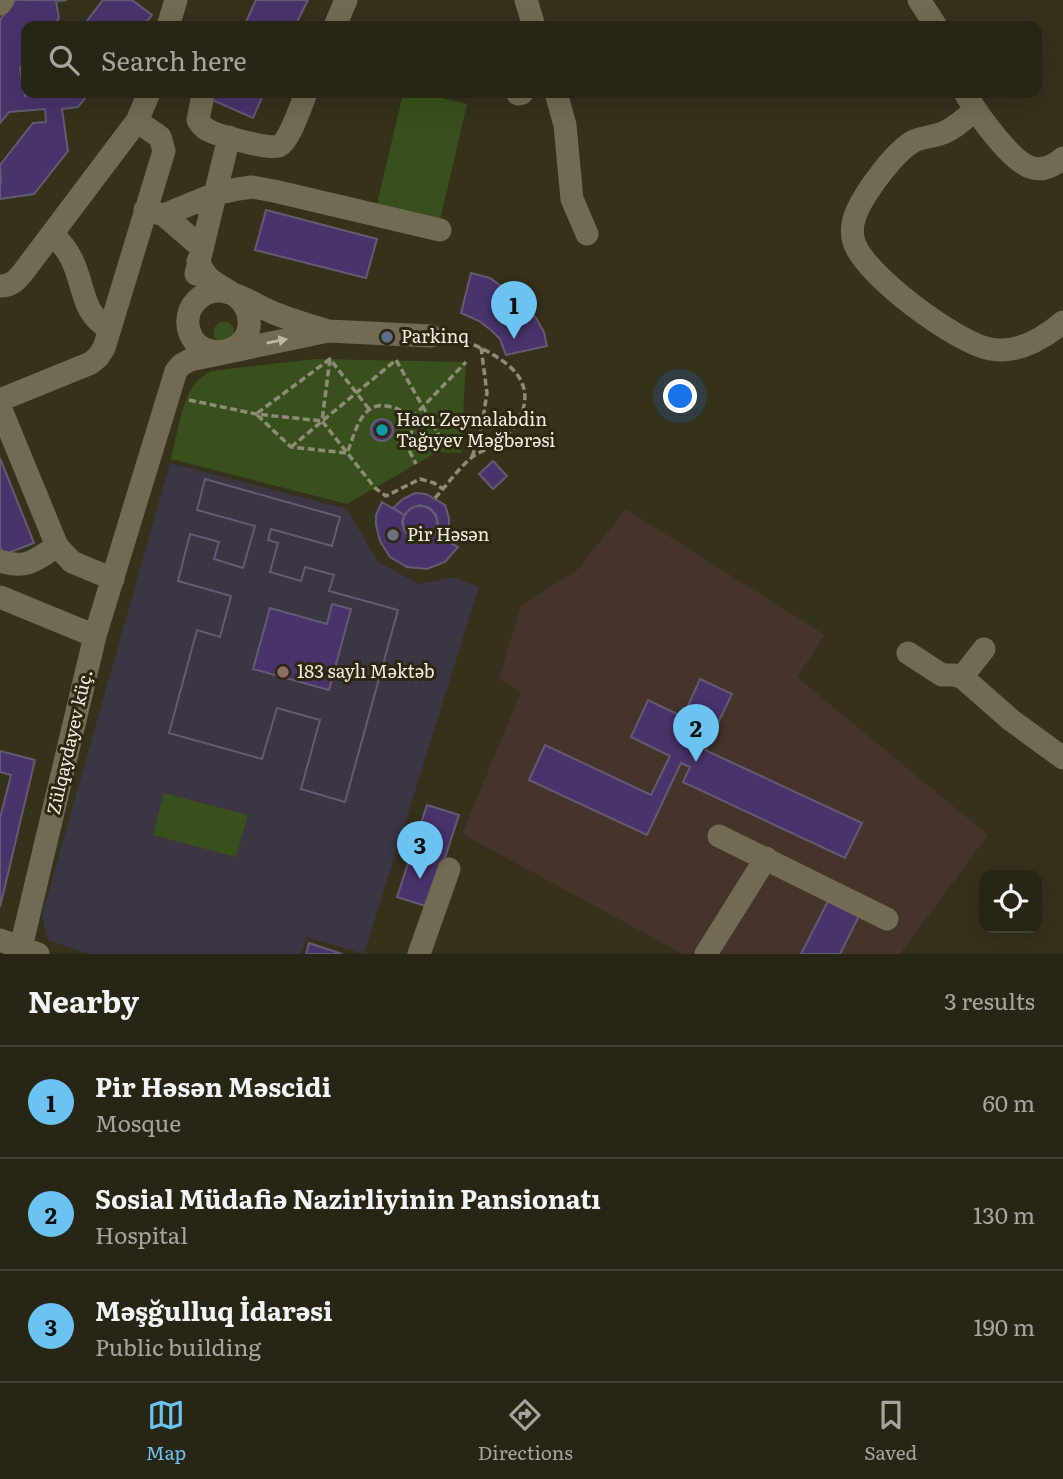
<!DOCTYPE html>
<html lang="en">
<head>
<meta charset="utf-8">
<style>
  :root { --surface:#282514; --page:#302d1d; --text:#f1f3f6; --muted:#a5a5a0; --line:#444234; --accent:#6bc3f2 }
  body { margin:0; font-family:Literata,serif; background:var(--page); color:var(--text) }
  .controls { position:absolute; right:21px; bottom:21px; display:grid; overflow:hidden; border-radius:14px; box-shadow:0 7px 28px #0002 }
  .controls button { width:63px; height:63px; display:grid; place-items:center; padding:0; border:0; border-bottom:2px solid var(--line); background:var(--surface); color:var(--text); font:35px sans-serif }
  .you { position:absolute; left:681px; top:397px; width:24px; height:24px; margin:-18px; border:5px solid #fff; border-radius:50%; background:#1a73e8; box-shadow:0 0 0 10px #1a73e833 }
  .badge { display:grid; place-items:center; width:46px; height:46px; border-radius:50%; background:var(--accent); color:#111; font-size:23px; font-weight:700 }
  .pin { position:absolute; translate:-50% -58px; filter:drop-shadow(0 2px 4px #0008) }
  .pin::after { content:''; position:absolute; top:37px; width:24px; height:21px; background:inherit; clip-path:polygon(0 0,100% 0,50% 100%) }
  .list { margin:0; padding:0; list-style:none }
  h2 { display:flex; justify-content:space-between; align-items:center; height:91px; margin:0; padding:0 28px; font-size:30px }
  h2 small { font-size:23px; font-weight:400; color:var(--muted) }
  .list li { display:grid; grid-template-columns:46px 1fr auto; gap:21px; align-items:center; box-sizing:border-box; height:112px; padding:0 28px; border-top:2px solid var(--line) }
  .list b { display:block; font-size:26px; white-space:nowrap }
  .list p { margin:0; font-size:23px; white-space:nowrap; color:var(--muted) }
  .list em { font-size:23px; font-style:normal; color:var(--muted) }
  .icon { flex:none; width:38px; height:38px; fill:none; stroke:currentColor; stroke-width:2; stroke-linecap:round; stroke-linejoin:round }
  .map { position:relative; flex:none; width:1063px; height:954px; overflow:hidden }
  .search { position:absolute; background:var(--surface); box-shadow:0 7px 28px #0002; left:21px; right:21px; top:21px; height:77px; display:flex; align-items:center; gap:18px; box-sizing:border-box; padding:0 24px; border-radius:14px; color:var(--muted); font-size:26px }
  .sheet { height:427px; background:var(--surface) }
  nav { display:flex; justify-content:space-around; align-items:center; box-sizing:border-box; height:98px; border-top:2px solid var(--line); background:var(--surface); font-size:19px; color:var(--muted) }
  nav a { display:grid; justify-items:center; gap:4px }
  nav .on { color:var(--accent) }
  .map>svg:first-child { display:block }
  .education { fill:#3d3444 }
  .medical { fill:#45342a }
  .green { fill:#38511c }
  .building { fill:#49336b; stroke:#635b72; stroke-width:2; fill-rule:evenodd }
  .lines { fill:none; stroke-linecap:round; stroke-linejoin:round }
  .path { stroke:#8f8b79; stroke-width:3.5; stroke-dasharray:7 3.5; stroke-linecap:butt }
  .minor { stroke:#716b53; stroke-width:23 }
  .oneway { fill:#bdb8a6 }
  .service-dot { fill:#5c6f8a; stroke:#2c2711; stroke-width:2.5 }
  .culture-dot { fill:#0f9aa8; stroke:#2c2711; stroke-width:2.5 }
  .worship-dot { fill:#6b7280; stroke:#2c2711; stroke-width:2.5 }
  .education-dot { fill:#8d6e63; stroke:#2c2711; stroke-width:2.5 }
  .labels { text-anchor:middle; stroke-width:6; stroke-linejoin:round; paint-order:stroke }
  .poi-label { font-size:18px; fill:#efecde; stroke:#2c2711; text-anchor:start }
  .street-label { font-size:18px; fill:#efecde; stroke:#2c2711 }
</style>
</head>
<body>
<div class="map">
<svg width="1063" height="954" viewBox="0 0 1063 954">
  <rect width="100%" height="100%" fill="#36311b"/>
  <!-- education -->
  <path class="education" d="M170,463l177,46 31,53 41,22 34,-7 26,10 -115,367 -58,-17 -5,17h-212l-41,-14 -6,-25z"/>
  <!-- medical -->
  <path class="medical" d="M626,509l199,126 -28,42 191,158 -88,119h-217l-221,-120 59,-142 -22,-13 22,-74 56,-35z"/>
  <!-- green -->
  <path class="green" d="M403,93h18l46,11 -28,120 -63,-15z
    M220,322h8l6,6v8l-14,6 -6,-5v-9z
    M315,359l151,3 -5,91 -24,-1 -90,52 -176,-45c5,-20 11,-58 23,-74 4,-6 11,-10 17,-14z
    M164,793l84,22 -12,42 -83,-22z"/>
  <!-- building -->
  <path class="building" d="M15,0h52l-11,1 3,17 -6,8h-27v34l-6,8 5,28 18,-3h46l-11,14 -16,2 6,42 -34,43 -34,5v-16h1l-1,-18 33,-42 13,-1 -1,-13 -36,3 -9,11v-103z
    M103,0h29l20,15 -9,11h-60z
    M256,0h52l-13,26h-51z
    M213,93h51l-11,25 -43,-19z
    M266,210l111,29 -11,39 -111,-28z
    M471,273l19,5 32,24 14,16 8,14 3,14 -41,9 -6,-16 -9,-9 -12,-9 -18,-8z
    M371 430a11 11 0 1 1 22 0a11 11 0 1 1-22 0Z
    M0,458l34,85 -31,12 -3,-9z
    M493,461l14,15 -14,13 -14,-15z
    M205,479l135,38 -8,29 -61,-17 -3,11 10,3 -8,29 31,9 4,-14 29,8 -5,16 69,19 -53,192 -44,-13 19,-69 -43,-12 -15,51 -93,-26 28,-103 23,7 11,-41 -53,-15 12,-47 29,8 -5,17 29,9 12,-42 -58,-16zM332,604l19,5 -22,81 -76,-21 17,-61 57,16z
    M205,479l135,38 -8,29 -61,-17 -3,11 10,3 -8,29 31,9 4,-14 29,8 -5,16 69,19 -53,192 -44,-13 19,-69 -43,-12 -15,51 -93,-26 28,-103 23,7 11,-41 -53,-15 12,-47 29,8 -5,17 29,9 12,-42 -58,-16z
    M415,493l11,1 19,11 4,13v11l-3,11 -12,-6 4,-11 -2,-8 -6,-7 -10,-3 -9,3 -7,7 -11,-7 10,-9z
    M382,502l22,13 -2,7 2,8 5,6 6,4h10l9,-6 24,13 -13,15 -18,7 -20,-2 -17,-10 -10,-16 -4,-16v-10z
    M403 523a17 17 0 1 1 34 0a17 17 0 1 1-34 0Z
    M700,679l32,15 -27,56 157,73 -17,35 -162,-76 7,-15 -9,-4 -34,72 -118,-55 16,-35 106,50 19,-39 -39,-19 17,-37 35,17z
    M0,751l35,9 -35,147v-89l11,-43 -11,-3z
    M427,805l32,10 -30,92 -32,-10z
    M828,901l31,15 -19,38h-39z
    M309,943l33,11h-36z"/>
  <g class="lines">
    <!-- path -->
    <path class="path" d="M330,359l-8,62 53,67 11,8 34,-17 14,4 9,6
      M189,400l67,14 66,7
      M369,409l-39,-50 -74,55 35,33 56,6c8,-18 13,-52 40,-47 11,2 16,5 24,13l1,10 -4,19 8,16
      M412,418l54,-56
      M291,447l105,-87 42,73v19
      M472,457l9,-26 6,-38 -6,-46
      M435,498c12,-13 23,-29 36,-40 8,-7 20,-9 28,-16 26,-21 38,-53 9,-77 -18,-14 -36,-23 -58,-27"/>
    <!-- minor -->
    <path class="minor" d="M526,0l8,26
      M919,0l17,26
      M0,4l3,-4
      M168,26l8,-26
      M335,26l11,-26
      M556,93l9,32 7,74 15,35
      M965,93c11,19 47,71 68,75 12,3 21,-3 30,-10
      M518,94l4,-1
      M202,100l-4,20c3,5 6,9 12,11 9,5 61,19 69,15 11,-6 22,-41 27,-53
      M975,110c-11,9 -22,20 -35,24 -9,3 -17,3 -26,7 -19,10 -48,50 -57,70 -4,9 -6,21 -3,31 10,33 103,101 136,107 28,5 53,-10 73,-27
      M145,210l19,5 51,-21 23,-5 14,-2 22,4 166,39
      M164,215l38,33
      M52,234c9,8 15,15 20,26 13,26 9,54 38,69
      M198,261c4,7 6,13 12,18 13,11 34,16 38,35 11,42 -55,53 -60,11 -2,-19 14,-35 32,-34 16,1 39,16 54,22 17,7 34,12 51,17
      M196,274l33,-137
      M0,286c12,0 17,-6 24,-15l113,-150 12,-28
      M0,400l91,-37 7,-6 6,-9 60,-197 -4,-14 -23,-16
      M0,407l57,139 15,16 41,17
      M0,561c26,9 36,-1 57,-15
      M0,597l95,39 -74,311
      M95,636l81,-265 5,-6 9,-5 138,-29 103,5
      M908,653l34,22h12l8,2 49,43 52,38
      M962,677l22,-28
      M719,836l168,83
      M0,940l38,14
      M419,954l30,-85
      M706,954l60,-96"/>
  </g>
  <!-- one-way arrows -->
  <defs><path id="oneway-solid" d="M-6-.8H1V-3.2L6.5 0L1 3.2V.8H-6Z" transform="scale(1.75)"/></defs>
  <use class="oneway" href="#oneway-solid" transform="translate(277 341) rotate(-11)"/>
  <!-- markers -->
  <circle class="service-dot" cx="387" cy="337" r="7"/>
  <circle class="culture-dot" cx="382" cy="430" r="7"/>
  <circle class="worship-dot" cx="393" cy="535" r="7"/>
  <circle class="education-dot" cx="283" cy="672" r="7"/>
  <g class="labels">
    <!-- poi labels -->
    <g class="poi-label">
      <text x="401" y="343">Parkinq</text>
      <text x="396" y="426">Hacı Zeynalabdin<tspan x="396" dy="21">Tağıyev Məğbərəsi</tspan></text>
      <text x="407" y="541">Pir Həsən</text>
      <text x="297" y="678">183 saylı Məktəb</text>
    </g>
    <!-- street labels -->
    <g class="street-label">
      <text transform="translate(70 742) rotate(-77)" y="6">Zülqaydayev küç.</text>
    </g>
  </g>
</svg>
<div class="controls">
<button><svg class="icon" aria-label="locate" viewBox="0 0 24 24"><circle cx="12" cy="12" r="6"/><path d="M12 2v4M12 18v4M2 12h4M18 12h4"/></svg></button>
</div>
<div class="you"></div>
<div class="pin badge" style="left:514px;top:339px">1</div>
<div class="pin badge" style="left:696px;top:762px">2</div>
<div class="pin badge" style="left:420px;top:879px">3</div>
<div class="search"><svg class="icon" aria-label="search" viewBox="0 0 24 24"><circle cx="10" cy="10" r="6"/><path d="M15 15l6 6"/></svg>Search here</div>
</div>
<section class="sheet">
<h2>Nearby<small>3 results</small></h2>
<ul class="list">
<li><span class="badge">1</span><div><b>Pir Həsən Məscidi</b><p>Mosque</p></div><em>60 m</em></li>
<li><span class="badge">2</span><div><b>Sosial Müdafiə Nazirliyinin Pansionatı</b><p>Hospital</p></div><em>130 m</em></li>
<li><span class="badge">3</span><div><b>Məşğulluq İdarəsi</b><p>Public building</p></div><em>190 m</em></li>
</ul>
</section>
<nav>
<a class="on"><svg class="icon" aria-label="map" viewBox="0 0 24 24"><path d="M3 6l6-2 6 2 6-2v14l-6 2-6-2-6 2zM9 4v14M15 6v14"/></svg>Map</a>
<a><svg class="icon" aria-label="directions" viewBox="0 0 24 24"><path d="M12 3l9 9-9 9-9-9zM9 14v-3h6M13 9l2 2-2 2"/></svg>Directions</a>
<a><svg class="icon" aria-label="saved" viewBox="0 0 24 24"><path d="M7 4h10v16l-5-4-5 4z"/></svg>Saved</a>
</nav>
</body>
</html>
